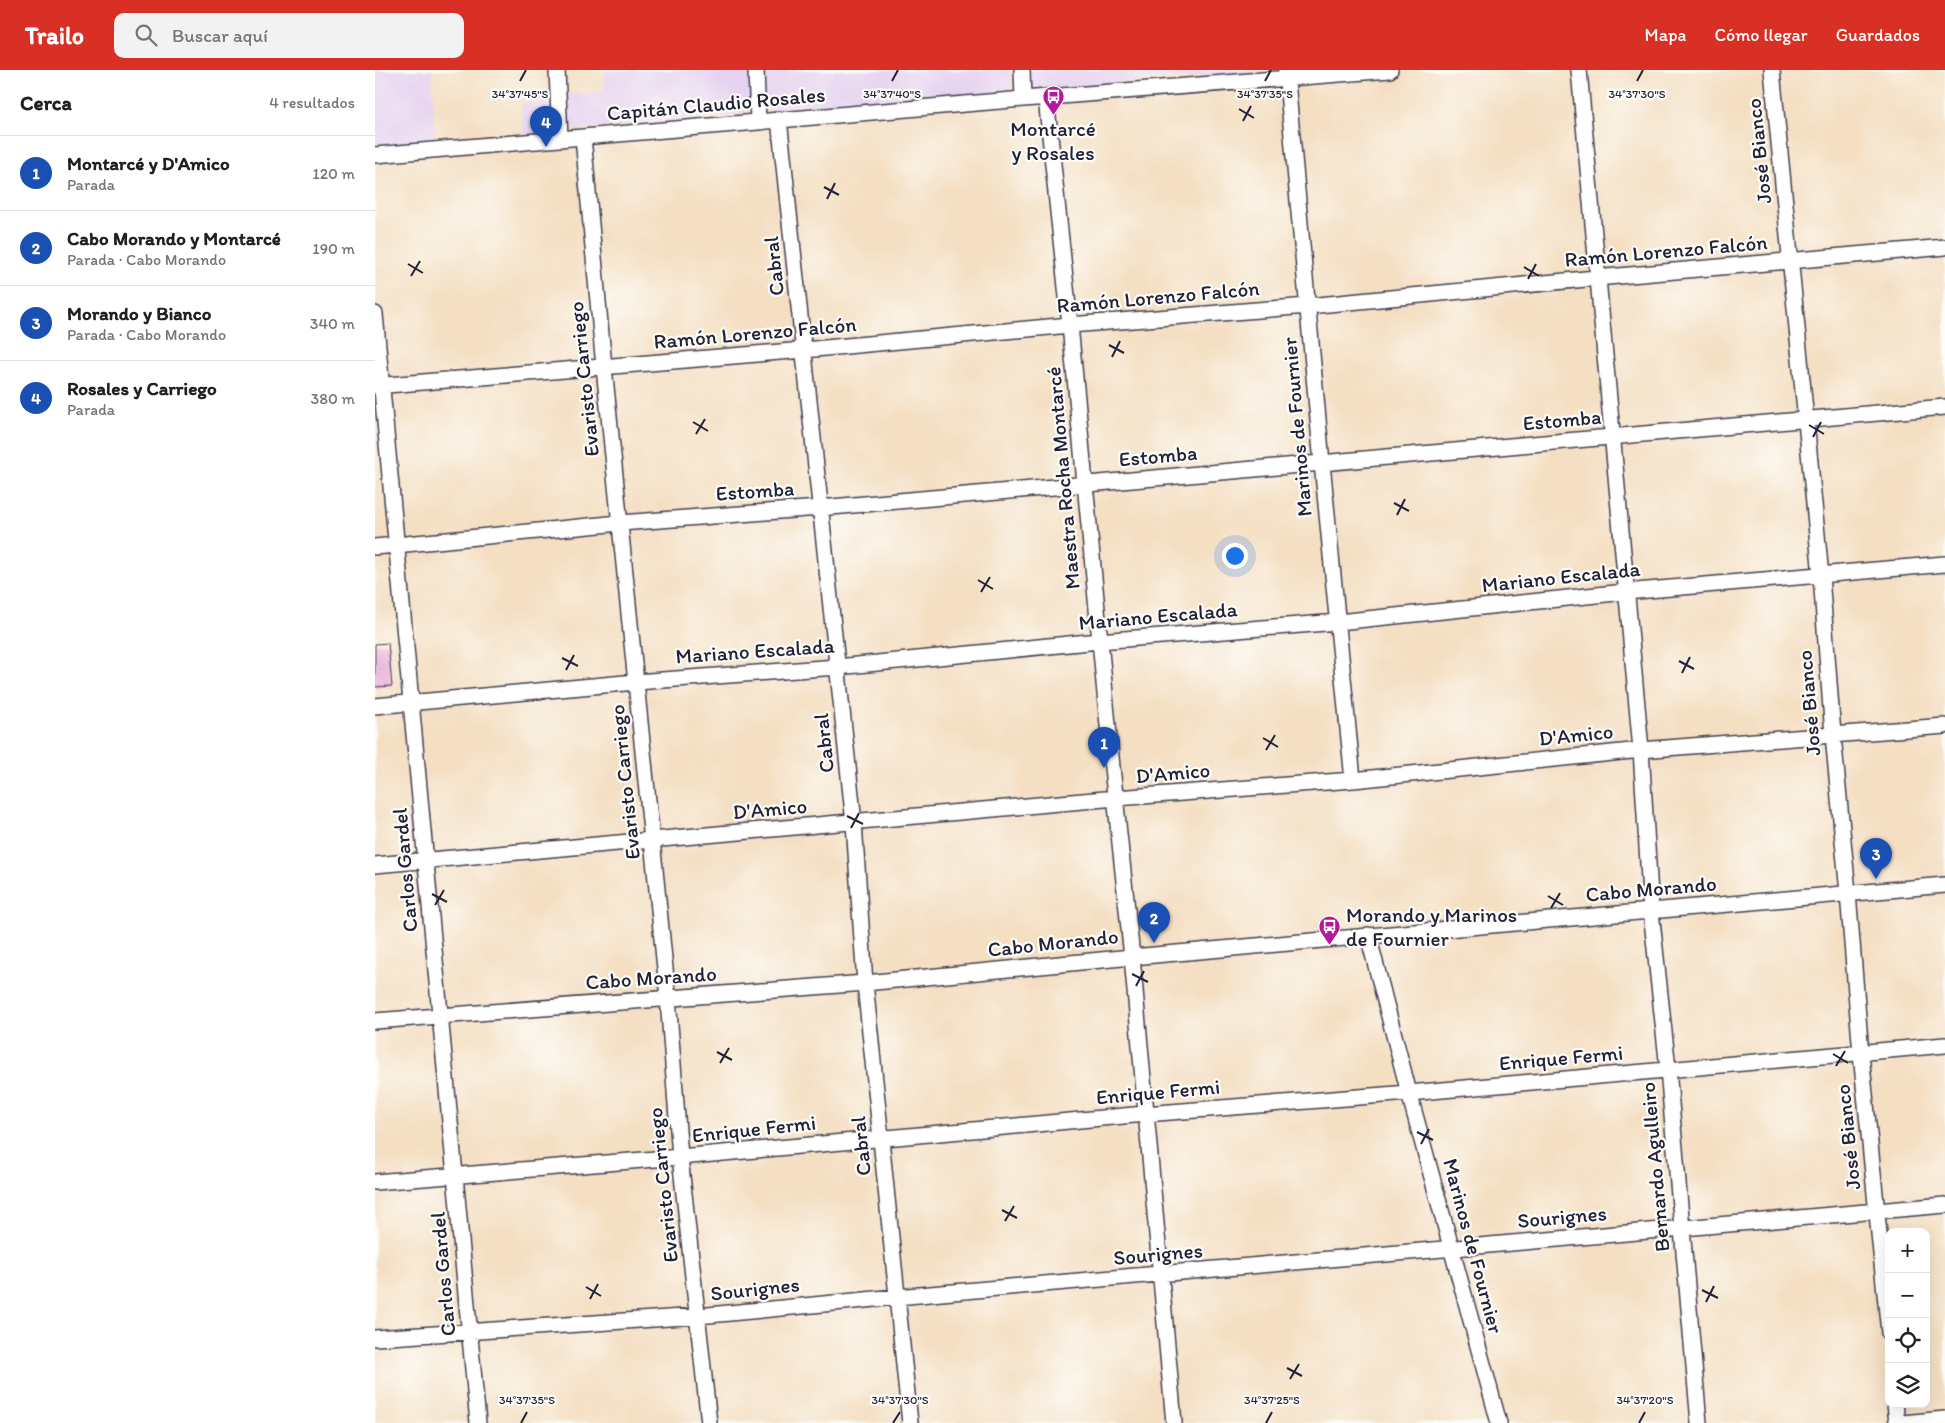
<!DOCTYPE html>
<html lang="es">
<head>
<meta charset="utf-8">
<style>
  :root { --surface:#fff; --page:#f2f2f2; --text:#202124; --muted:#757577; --line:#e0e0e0; --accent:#d93025 }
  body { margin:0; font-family:Itim,sans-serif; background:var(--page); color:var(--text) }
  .controls { position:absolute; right:15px; bottom:15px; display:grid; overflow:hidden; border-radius:10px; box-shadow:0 5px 20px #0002 }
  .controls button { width:45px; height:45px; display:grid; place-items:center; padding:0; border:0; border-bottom:1px solid var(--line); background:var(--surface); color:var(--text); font:25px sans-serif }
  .you { position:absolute; left:859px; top:485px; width:18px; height:18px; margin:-12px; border:4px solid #fff; border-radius:50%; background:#1a73e8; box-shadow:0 0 0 8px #1a73e833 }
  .badge { display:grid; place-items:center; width:32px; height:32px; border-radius:50%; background:var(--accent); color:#fff; font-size:16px; font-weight:700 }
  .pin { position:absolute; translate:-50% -41px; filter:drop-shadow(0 1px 2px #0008) }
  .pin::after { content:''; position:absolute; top:26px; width:18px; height:15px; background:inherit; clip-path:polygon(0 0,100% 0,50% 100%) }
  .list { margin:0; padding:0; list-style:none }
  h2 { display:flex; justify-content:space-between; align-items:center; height:65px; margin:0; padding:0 20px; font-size:21px }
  h2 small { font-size:16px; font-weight:400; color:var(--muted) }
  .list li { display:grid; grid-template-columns:32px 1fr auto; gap:15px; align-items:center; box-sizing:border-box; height:75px; padding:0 20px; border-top:1px solid var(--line) }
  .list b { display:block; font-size:19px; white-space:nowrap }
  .list p { margin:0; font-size:16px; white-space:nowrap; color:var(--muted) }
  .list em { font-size:16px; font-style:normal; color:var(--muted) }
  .icon { flex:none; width:28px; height:28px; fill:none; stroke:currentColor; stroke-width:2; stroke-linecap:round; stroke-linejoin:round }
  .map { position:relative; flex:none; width:1570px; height:1353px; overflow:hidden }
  header { display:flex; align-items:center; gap:30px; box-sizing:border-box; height:70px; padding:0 25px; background:var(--accent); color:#fff }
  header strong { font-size:24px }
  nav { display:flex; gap:28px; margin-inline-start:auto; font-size:18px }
  .search { width:350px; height:45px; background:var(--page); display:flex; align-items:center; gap:12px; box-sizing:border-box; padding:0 18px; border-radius:10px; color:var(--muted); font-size:19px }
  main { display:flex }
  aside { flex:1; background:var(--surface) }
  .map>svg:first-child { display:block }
  .built { fill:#e6d2f0 }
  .building { fill:#e6a2d1 }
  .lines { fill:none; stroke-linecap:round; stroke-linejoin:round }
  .minor-casing { stroke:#423e4f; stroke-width:18 }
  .minor { stroke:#fff; stroke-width:15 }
  .ticks { fill:none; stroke:#22223b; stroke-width:2 }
  .labels { text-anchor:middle; stroke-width:4.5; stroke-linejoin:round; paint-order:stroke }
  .street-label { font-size:21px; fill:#22223b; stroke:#fdfcf7 }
  .poi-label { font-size:21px; fill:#22223b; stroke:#fdfcf7 }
  .ticks-label { font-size:12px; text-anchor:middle; fill:#22223b; stroke:#fdfcf7; stroke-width:4.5; stroke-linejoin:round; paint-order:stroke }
</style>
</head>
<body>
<header>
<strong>Trailo</strong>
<div class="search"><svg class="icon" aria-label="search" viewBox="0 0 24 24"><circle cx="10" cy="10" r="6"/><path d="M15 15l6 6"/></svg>Buscar aquí</div>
<nav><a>Mapa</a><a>Cómo llegar</a><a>Guardados</a></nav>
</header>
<main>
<aside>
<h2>Cerca<small>4 resultados</small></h2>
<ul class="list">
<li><span class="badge" style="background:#1a4fb4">1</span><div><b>Montarcé y D'Amico</b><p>Parada</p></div><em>120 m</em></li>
<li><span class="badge" style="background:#1a4fb4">2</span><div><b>Cabo Morando y Montarcé</b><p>Parada · Cabo Morando</p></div><em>190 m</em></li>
<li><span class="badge" style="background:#1a4fb4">3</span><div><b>Morando y Bianco</b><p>Parada · Cabo Morando</p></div><em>340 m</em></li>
<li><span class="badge" style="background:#1a4fb4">4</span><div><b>Rosales y Carriego</b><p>Parada</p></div><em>380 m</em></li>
</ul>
</aside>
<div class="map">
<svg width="1570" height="1353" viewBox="0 0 1570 1353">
  <rect width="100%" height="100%" fill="#fdfcf7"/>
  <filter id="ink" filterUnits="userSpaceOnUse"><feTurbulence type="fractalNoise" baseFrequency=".02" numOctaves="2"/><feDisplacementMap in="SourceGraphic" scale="10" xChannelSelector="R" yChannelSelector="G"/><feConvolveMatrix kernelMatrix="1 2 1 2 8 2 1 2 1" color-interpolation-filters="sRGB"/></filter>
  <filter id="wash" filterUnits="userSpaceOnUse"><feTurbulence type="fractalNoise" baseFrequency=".0096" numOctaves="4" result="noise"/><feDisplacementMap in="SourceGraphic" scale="20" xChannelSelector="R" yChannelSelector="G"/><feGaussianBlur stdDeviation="1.12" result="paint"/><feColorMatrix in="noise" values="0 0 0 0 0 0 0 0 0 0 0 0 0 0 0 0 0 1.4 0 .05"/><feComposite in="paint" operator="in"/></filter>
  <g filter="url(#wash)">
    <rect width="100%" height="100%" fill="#f4dfc3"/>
    <!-- built -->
    <path class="built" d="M0,0h57l3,71 -52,5 -8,-4z
      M229,0h146l2,34 -7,10 -168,16 -5,-2 -5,-4 -1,-30 38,-2z
      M425,0h211l1,15 -4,8 -4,1 -226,18 -8,-2 -6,-6 -2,-31z
      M654,0h241l-232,20 -9,-8z
      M175,31l2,21 -2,5 -7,5 -20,2 -1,-31z"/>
    <g id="blocks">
      <!-- building -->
      <path class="building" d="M13,573l4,43 -17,1v-43z"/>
    </g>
  </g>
  <g filter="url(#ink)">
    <use href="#blocks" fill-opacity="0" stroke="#423e4f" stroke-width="1"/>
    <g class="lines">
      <defs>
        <path id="minor" d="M182,0l3,69
          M381,0l2,51
          M647,0l1,29
          M911,0l36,393 31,317
          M1204,0l62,680 10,161 17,158 31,354
          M1397,0l49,506 12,159 15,158 13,161 28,279
          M671,28l24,227 42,442 20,190 42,466
          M404,49l75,704 11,160 45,440
          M208,67l21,230 64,631 12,159 29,266
          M0,85l648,-56 367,-29
          M0,244l103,1109
          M0,316l429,-36 266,-25 238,-19 288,-28 349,-31
          M0,477l245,-24 200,-15 1125,-101
          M0,636l261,-24 201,-15 262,-26 239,-19 287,-30 320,-28
          M0,795l741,-67 237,-18 288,-30 304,-24
          M993,865l41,158 90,330
          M0,951l490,-38 267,-26 813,-72
          M0,1112l305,-25 465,-43 264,-21 536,-48
          M0,1268l323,-22 198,-19 1049,-92
          M1520,1334l2,19
          M1527,1353l43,-4"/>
      </defs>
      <!-- minor casing -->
      <use href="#minor" class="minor-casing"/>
      <!-- minor -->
      <use href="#minor" class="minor"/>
    </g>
  </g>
  <!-- ticks -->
  <path class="ticks" d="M145,11l6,-11M517,11l6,-11M890,11l6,-11M1262,11l6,-11M864,39l15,9M868,51l8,-15M449,117l15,8M452,129l8,-16M33,194l15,9M1149,197l15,9M36,206l9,-15M1153,209l8,-15M734,275l15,8M737,287l8,-16M318,352l15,9M1434,355l15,9M321,364l9,-15M1438,367l8,-15M1019,433l15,8M1022,445l8,-16M603,510l15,9M606,522l9,-15M187,588l16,8M1304,591l15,8M191,600l8,-15M1307,603l8,-16M888,668l15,9M891,680l9,-15M472,746l16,8M476,758l8,-15M57,824l15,8M1173,826l15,9M60,835l9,-15M1176,838l9,-15M757,904l16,8M761,916l8,-15M342,982l15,8M1458,984l15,9M345,993l9,-15M1461,996l9,-15M1042,1062l16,8M1046,1074l8,-15M627,1140l15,8M630,1151l9,-15M211,1217l15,9M1327,1220l16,8M215,1229l8,-15M1331,1232l8,-16M912,1298l15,8M915,1309l9,-15M146,1353l6,-11M518,1353l7,-11M891,1353l6,-11M1264,1353l6,-11"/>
  <!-- icons -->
  <defs>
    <symbol id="bus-pin" viewBox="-11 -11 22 30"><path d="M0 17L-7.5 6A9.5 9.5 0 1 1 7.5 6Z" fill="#b5179e" stroke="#fdfcf7"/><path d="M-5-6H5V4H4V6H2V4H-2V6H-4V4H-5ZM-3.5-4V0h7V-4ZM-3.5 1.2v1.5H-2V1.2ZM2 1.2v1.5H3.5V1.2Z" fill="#fff"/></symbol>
  </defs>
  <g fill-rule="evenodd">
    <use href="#bus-pin" x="666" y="14" width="25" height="34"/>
    <use href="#bus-pin" x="942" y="844" width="25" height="34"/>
  </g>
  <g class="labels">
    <!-- street labels -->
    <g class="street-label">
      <text transform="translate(341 34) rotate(-5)" y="7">Capitán Claudio Rosales</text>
      <text transform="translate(1384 81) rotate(-96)" y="7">José Bianco</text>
      <text transform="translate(1291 181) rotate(-5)" y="7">Ramón Lorenzo Falcón</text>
      <text transform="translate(399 196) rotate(-96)" y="7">Cabral</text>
      <text transform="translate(783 227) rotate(-5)" y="7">Ramón Lorenzo Falcón</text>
      <text transform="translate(380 263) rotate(-5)" y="7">Ramón Lorenzo Falcón</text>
      <text transform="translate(209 309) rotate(-96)" y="7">Evaristo Carriego</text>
      <text transform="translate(1187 350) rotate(-5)" y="7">Estomba</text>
      <text transform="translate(922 357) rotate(-95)" y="7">Marinos de Fournier</text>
      <text transform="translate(783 386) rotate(-5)" y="7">Estomba</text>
      <text transform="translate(688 408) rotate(-95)" y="7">Maestra Rocha Montarcé</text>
      <text transform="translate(380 421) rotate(-4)" y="7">Estomba</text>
      <text transform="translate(1186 507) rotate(-6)" y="7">Mariano Escalada</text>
      <text transform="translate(783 546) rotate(-5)" y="7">Mariano Escalada</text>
      <text transform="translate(380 581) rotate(-4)" y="7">Mariano Escalada</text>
      <text transform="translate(1434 633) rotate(-95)" y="7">José Bianco</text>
      <text transform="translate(1201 665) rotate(-6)" y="7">D'Amico</text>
      <text transform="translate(449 673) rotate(-96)" y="7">Cabral</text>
      <text transform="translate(798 703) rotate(-5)" y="7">D'Amico</text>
      <text transform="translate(250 712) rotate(-96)" y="7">Evaristo Carriego</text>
      <text transform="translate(395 739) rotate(-5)" y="7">D'Amico</text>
      <text transform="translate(30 800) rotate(-95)" y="7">Carlos Gardel</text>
      <text transform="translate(1276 819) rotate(-5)" y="7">Cabo Morando</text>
      <text transform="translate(678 873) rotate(-6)" y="7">Cabo Morando</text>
      <text transform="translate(276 908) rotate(-4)" y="7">Cabo Morando</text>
      <text transform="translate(1186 988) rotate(-5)" y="7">Enrique Fermi</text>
      <text transform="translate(783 1022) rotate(-5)" y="7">Enrique Fermi</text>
      <text transform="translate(379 1059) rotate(-6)" y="7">Enrique Fermi</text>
      <text transform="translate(1473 1067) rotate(-96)" y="7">José Bianco</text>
      <text transform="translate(486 1076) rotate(-96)" y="7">Cabral</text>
      <text transform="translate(1280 1097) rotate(-95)" y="7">Bernardo Agulleiro</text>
      <text transform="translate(288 1115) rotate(-96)" y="7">Evaristo Carriego</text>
      <text transform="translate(1187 1147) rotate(-5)" y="7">Sourignes</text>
      <text transform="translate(1098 1176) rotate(75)" y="7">Marinos de Fournier</text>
      <text transform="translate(783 1184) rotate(-5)" y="7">Sourignes</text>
      <text transform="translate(68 1204) rotate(-95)" y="7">Carlos Gardel</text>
      <text transform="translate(380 1219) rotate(-6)" y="7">Sourignes</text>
    </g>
    <!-- poi labels -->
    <g class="poi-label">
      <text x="678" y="66">Montarcé<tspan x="678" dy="24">y Rosales</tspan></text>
      <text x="971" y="852" text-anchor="start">Morando y Marinos<tspan x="971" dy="24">de Fournier</tspan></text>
    </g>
  </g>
  <g class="ticks-label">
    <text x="145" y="28">34°37'45"S</text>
    <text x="517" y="28">34°37'40"S</text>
    <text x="890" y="28">34°37'35"S</text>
    <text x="1262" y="28">34°37'30"S</text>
    <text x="152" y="1334">34°37'35"S</text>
    <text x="525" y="1334">34°37'30"S</text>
    <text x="897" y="1334">34°37'25"S</text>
    <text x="1270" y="1334">34°37'20"S</text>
  </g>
</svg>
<div class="controls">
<button>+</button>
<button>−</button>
<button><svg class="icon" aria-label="locate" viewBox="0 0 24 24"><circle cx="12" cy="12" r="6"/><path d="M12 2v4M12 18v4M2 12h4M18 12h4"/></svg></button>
<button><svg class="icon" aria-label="layers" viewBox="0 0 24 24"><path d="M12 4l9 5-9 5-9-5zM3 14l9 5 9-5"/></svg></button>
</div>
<div class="you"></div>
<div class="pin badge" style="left:729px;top:698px;background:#1a4fb4">1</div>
<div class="pin badge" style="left:779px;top:873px;background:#1a4fb4">2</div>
<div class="pin badge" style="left:1501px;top:809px;background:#1a4fb4">3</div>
<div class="pin badge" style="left:171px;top:77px;background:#1a4fb4">4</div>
</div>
</main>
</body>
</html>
